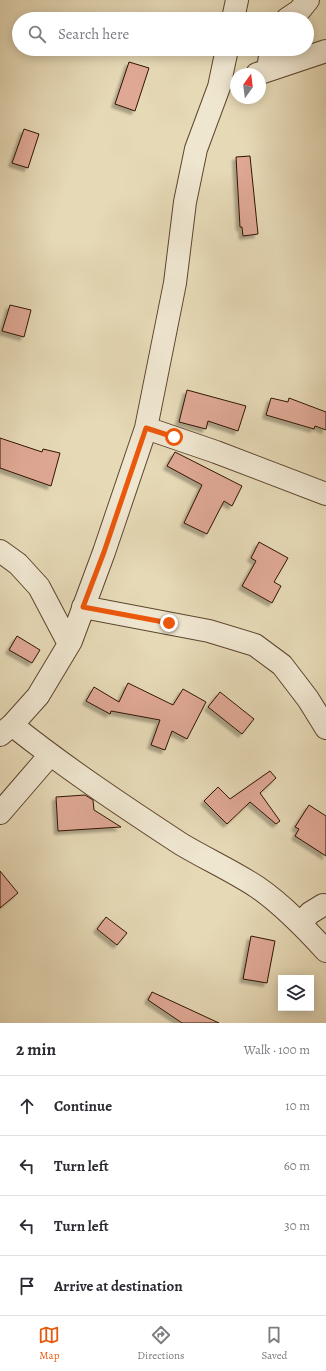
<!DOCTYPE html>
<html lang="en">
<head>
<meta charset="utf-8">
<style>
  :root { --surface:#fff; --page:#f7f7f7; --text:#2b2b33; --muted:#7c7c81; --line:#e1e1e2; --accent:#ea580c }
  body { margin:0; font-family:Alegreya,serif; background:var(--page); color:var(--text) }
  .controls { position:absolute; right:12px; bottom:12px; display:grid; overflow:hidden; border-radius:0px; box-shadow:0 2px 10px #0003 }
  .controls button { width:36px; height:36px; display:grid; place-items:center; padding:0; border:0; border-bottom:1px solid var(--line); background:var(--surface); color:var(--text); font:20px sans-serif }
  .compass { position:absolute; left:230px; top:68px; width:36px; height:36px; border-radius:50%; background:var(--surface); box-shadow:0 2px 10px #0003; rotate:14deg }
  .stop { position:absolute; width:12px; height:12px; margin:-9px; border:3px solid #ea580c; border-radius:50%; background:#fff }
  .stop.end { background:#ea580c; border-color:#fff; box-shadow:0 1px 4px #0008 }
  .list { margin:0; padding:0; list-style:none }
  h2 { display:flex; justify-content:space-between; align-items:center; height:52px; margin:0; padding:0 16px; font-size:17px }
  h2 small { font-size:13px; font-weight:400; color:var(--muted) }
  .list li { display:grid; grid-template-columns:26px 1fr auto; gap:12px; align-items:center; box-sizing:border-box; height:60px; padding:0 16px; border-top:1px solid var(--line) }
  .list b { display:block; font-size:15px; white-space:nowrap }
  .list em { font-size:13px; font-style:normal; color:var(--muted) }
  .icon { flex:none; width:22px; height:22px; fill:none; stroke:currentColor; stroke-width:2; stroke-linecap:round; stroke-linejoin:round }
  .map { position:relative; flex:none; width:326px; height:1023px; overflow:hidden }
  .search { position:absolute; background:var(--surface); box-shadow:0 2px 10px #0003; left:12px; right:12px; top:12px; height:44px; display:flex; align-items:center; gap:10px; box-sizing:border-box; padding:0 14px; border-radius:22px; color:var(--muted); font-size:15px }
  .sheet { height:292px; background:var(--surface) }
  nav { display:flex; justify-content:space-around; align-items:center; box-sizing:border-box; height:56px; border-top:1px solid var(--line); background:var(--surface); font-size:11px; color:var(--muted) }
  nav a { display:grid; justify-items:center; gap:2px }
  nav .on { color:var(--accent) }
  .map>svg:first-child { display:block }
  .building { fill:#dfa895; stroke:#301401; filter:url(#shadow) }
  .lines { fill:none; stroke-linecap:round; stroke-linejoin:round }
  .street-casing { stroke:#5e452e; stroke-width:24 }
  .street { stroke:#efe6d0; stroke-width:22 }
  .route { stroke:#ea580c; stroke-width:5 }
</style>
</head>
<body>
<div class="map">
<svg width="326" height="1023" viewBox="0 0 326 1023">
  <defs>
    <filter id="shadow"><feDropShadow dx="-3.5" dy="3.5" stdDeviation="1" flood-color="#0004"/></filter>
  </defs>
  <rect width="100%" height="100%" fill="#e6d9b6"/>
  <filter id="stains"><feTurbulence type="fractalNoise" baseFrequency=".005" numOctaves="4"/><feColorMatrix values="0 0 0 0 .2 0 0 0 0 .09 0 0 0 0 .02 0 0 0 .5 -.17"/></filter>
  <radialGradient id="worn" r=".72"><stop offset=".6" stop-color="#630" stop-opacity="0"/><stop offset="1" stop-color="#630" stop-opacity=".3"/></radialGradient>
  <!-- building -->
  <path class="building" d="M129,62l20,6 -14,43 -20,-7z
    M24,129l15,5 -11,34 -16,-5z
    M250,156l8,78 -15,2 -1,-9h-2l-4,-70z
    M10,305l21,5 -7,27 -22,-6z
    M187,390l59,16 -8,25 -30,-10 -2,8 -27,-7z
    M271,398l17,4 1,-4 37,14v18l-11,-4 -1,3 -48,-14z
    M0,438l42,14 1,-3 17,4 -9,33 -51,-18z
    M175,452l67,34 -10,20 -8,-5 -17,33 -23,-11 18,-38 -35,-19z
    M259,542l29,16 -14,24 7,4 -9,17 -30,-17 14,-25 -5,-3z
    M17,636l23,14 -8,13 -23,-13z
    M128,683l45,22 10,-16 23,13 -19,37 -15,-8 -7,19 -14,-5 9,-25 -49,-9 -1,3 -24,-13 8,-14 25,15z
    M220,692l34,27 -12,15 -34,-27z
    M270,771l6,7 -16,15 20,28 -4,3 -26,-22 -23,22 -23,-23 14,-14 12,12z
    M85,795l8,5 1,10 27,17 -63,4 -2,-34z
    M309,805l17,11v40l-31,-20 4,-7 -4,-2z
    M0,871l18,22 -18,15z
    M106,917l21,16 -10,12 -20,-16z
    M251,936l24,5 -8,42 -24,-4z
    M152,992l67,31h-37l-34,-23z"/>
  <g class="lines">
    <defs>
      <path id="street" d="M233,19l4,-19
        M287,19l12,-8 9,-11
        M268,70l3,-21
        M257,74l69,-23
        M146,428l70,24 110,42
        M0,551l18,13 21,23 30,57
        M83,607l126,24 46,14 27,20 26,34 18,29
        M12,725c54,43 111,81 169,119 25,15 52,27 76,43 26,18 48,41 69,64
        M0,735l12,-10 26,-29 33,-55 33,-89 42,-124 29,-145 10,-81 11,-53 23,-62 8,-38
        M0,813l50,-58
        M301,923l9,-10 13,-8"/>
    </defs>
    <!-- street casing -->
    <use href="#street" class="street-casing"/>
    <!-- street -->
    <use href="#street" class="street"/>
  </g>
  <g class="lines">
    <!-- route -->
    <path class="route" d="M169,623l-86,-16 21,-55 42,-124 28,9"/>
  </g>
  <rect width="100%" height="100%" filter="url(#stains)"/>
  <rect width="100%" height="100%" fill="url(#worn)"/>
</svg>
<div class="controls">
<button><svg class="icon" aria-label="layers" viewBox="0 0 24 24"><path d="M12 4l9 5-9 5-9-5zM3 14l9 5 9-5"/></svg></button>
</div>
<svg class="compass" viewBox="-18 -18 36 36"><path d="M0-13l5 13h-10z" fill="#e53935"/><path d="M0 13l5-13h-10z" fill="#7c7c81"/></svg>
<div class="stop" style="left:174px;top:437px"></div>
<div class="stop end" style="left:169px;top:623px"></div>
<div class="search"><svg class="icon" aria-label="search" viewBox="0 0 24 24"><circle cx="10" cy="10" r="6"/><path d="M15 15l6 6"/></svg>Search here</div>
</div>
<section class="sheet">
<h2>2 min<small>Walk · 100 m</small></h2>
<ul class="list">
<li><svg class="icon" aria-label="ahead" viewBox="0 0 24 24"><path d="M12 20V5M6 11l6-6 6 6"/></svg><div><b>Continue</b></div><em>10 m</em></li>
<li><svg class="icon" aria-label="left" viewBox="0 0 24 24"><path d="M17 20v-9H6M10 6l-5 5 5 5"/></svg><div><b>Turn left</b></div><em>60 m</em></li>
<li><svg class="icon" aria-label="left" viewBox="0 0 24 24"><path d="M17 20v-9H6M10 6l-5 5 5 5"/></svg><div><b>Turn left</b></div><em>30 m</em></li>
<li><svg class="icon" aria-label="arrive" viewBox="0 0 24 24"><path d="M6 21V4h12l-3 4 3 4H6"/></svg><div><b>Arrive at destination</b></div></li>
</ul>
</section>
<nav>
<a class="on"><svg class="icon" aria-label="map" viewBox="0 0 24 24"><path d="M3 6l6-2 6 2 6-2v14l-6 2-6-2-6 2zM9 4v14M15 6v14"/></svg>Map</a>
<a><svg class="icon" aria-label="directions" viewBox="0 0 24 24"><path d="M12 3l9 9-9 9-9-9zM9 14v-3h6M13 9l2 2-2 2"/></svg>Directions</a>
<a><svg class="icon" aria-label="saved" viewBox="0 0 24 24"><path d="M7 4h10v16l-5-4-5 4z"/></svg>Saved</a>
</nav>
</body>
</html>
